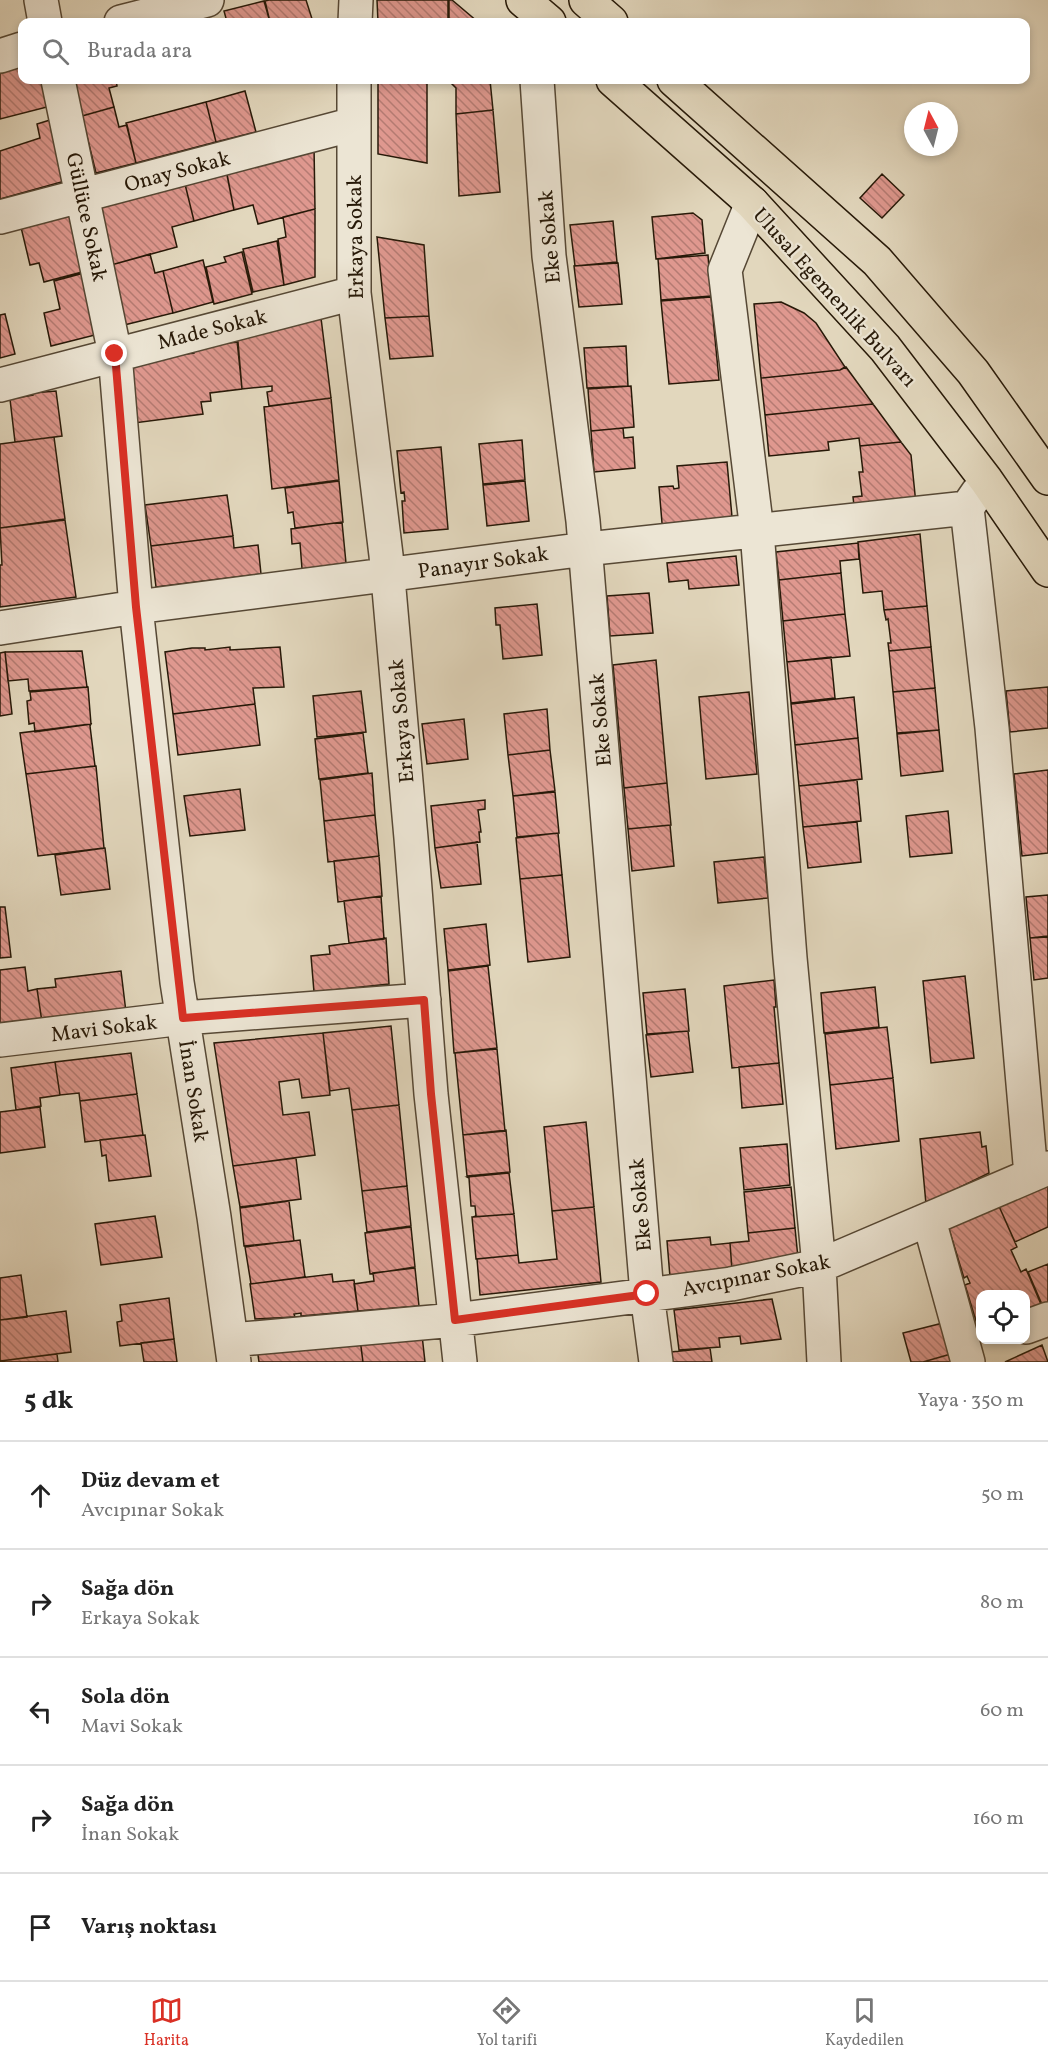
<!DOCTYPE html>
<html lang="tr">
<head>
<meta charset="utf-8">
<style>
  :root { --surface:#fff; --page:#f2f2f2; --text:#222; --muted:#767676; --line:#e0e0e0; --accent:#d93025 }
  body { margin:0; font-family:Vollkorn,serif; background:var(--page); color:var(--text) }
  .controls { position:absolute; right:18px; bottom:18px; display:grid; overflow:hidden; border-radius:12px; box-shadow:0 3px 9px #0003 }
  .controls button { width:54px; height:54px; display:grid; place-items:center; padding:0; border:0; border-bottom:2px solid var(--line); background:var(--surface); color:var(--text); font:30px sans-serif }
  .compass { position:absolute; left:904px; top:102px; width:54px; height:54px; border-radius:50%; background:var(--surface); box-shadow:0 3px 9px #0003; rotate:353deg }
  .stop { position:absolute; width:18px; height:18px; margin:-14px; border:4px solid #d93025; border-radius:50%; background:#fff }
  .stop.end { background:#d93025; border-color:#fff; box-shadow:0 2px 6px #0008 }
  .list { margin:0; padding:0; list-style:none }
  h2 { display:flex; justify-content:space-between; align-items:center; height:78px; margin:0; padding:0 24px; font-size:26px }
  h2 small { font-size:20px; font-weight:400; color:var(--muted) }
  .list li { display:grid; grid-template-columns:39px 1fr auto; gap:18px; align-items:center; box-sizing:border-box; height:108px; padding:0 24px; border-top:2px solid var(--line) }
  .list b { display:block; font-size:22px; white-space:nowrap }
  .list p { margin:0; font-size:20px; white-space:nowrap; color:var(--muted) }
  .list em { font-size:20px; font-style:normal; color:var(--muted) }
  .icon { flex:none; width:33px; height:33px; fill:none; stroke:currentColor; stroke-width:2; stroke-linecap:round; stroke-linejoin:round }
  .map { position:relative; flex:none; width:1048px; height:1362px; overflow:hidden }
  .search { position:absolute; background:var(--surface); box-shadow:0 3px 9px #0003; left:18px; right:18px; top:18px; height:66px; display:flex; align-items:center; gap:15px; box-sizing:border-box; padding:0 21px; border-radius:12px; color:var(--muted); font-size:22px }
  .sheet { height:618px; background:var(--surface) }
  nav { display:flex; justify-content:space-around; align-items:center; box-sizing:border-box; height:84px; border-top:2px solid var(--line); background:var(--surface); font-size:16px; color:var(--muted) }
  nav a { display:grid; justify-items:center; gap:3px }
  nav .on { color:var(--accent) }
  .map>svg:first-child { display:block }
  .building { fill:url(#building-back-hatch); stroke:#271908; stroke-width:1.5 }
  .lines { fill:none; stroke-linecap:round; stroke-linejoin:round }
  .minor-casing { stroke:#564835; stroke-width:36 }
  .major-casing { stroke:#271908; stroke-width:36 }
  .minor { stroke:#ece5d4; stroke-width:33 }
  .major { stroke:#e2d7bd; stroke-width:33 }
  .route { stroke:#d93025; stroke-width:8 }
  .labels { text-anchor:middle; stroke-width:4.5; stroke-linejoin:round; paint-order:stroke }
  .street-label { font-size:21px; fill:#271908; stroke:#ece5d4 }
</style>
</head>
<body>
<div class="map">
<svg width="1048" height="1362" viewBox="0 0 1048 1362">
  <defs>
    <pattern id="building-back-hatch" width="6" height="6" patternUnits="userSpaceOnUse" patternTransform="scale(1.5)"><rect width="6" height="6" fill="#df988f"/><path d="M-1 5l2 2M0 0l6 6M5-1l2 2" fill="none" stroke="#b57b73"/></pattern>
  </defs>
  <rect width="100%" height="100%" fill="#e2d7bd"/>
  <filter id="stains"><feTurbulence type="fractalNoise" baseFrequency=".00333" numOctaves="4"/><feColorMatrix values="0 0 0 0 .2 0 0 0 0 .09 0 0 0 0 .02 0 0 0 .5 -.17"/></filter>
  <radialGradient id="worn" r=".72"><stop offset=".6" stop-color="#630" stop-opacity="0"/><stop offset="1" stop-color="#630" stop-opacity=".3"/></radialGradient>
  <!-- building -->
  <path class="building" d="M269,0h37l7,22h-43l-5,-21z
    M377,0h71v22h-70z
    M449,0h3l26,22h-29z
    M264,1l6,21h-43l-3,-11z
    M22,64v16h19l6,27 -47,12v-48z
    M73,80h43l1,6 -8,2 5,19 -32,9z
    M378,80h49v83l-49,-9z
    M448,80h42l3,30 -37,4v-26z
    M245,91l11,41 -40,10 -10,-40z
    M206,102l10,40 -80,21 -10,-40z
    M114,107l5,20 8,-2 9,38 -40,10 -14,-57z
    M493,110l7,82 -41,4 -3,-82z
    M50,120l15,61 -65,18v-48l40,-13 -3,-14z
    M314,146l1,63 -57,15 -5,-19 -19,5 -8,-41z
    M226,170l8,40 -40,11 -10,-41z
    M882,174l22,21 -22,23 -22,-20z
    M184,180l10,41 -22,6 5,20 -66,18 -10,-63z
    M315,209v68l-31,8 -6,-46 8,-2 -3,-20z
    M72,210l10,62 -38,10 -5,-19 -9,2 -10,-42z
    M693,213l9,7 3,33 -49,6 -4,-42z
    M613,221l4,41 -42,4 -5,-41z
    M377,237l47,8 5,71 -44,2z
    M277,241l7,44 -31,7 -10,-43z
    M242,252l10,42 -38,10 -8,-37 20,-5 -2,-5z
    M150,254l5,19 8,-2 10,42 -53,13 -9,-61z
    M708,255l3,41 -50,4 -3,-41z
    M203,260l10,42 -40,11 -10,-42z
    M618,263l4,41 -43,3 -5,-41z
    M84,273l11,62 -44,11 -7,-33 16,-4 -6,-28z
    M711,297l8,83 -50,4 -8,-83z
    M781,302l23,11 12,10 29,44 -5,3 -79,8 -7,-74z
    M5,314l10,40 -15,4v-43z
    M429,316l4,40 -43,3 -5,-41z
    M321,318l10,80 -62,8 -2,-14 5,-1v-5l-30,3 -5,-49z
    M238,342l4,47 -32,4 1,8 -10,1 2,12 -69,9 -8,-55 41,-9v-2l11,-2 16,-2v-2l26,-7z
    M626,346l2,40 -41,2 -3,-40z
    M846,367l27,37 -108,11 -4,-37 79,-8z
    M631,386l3,41 -43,4 -3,-42z
    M56,391l6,45 -47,6 -5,-43 23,-4v-2z
    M331,398l8,82 -67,9 -8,-82z
    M873,404l28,38 -41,4 -1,-8 -31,4 1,8 -60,6 -4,-41z
    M623,428l1,10 9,-1 2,31 -41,4 -3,-41z
    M54,437l11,82 -65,9v-84z
    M522,440l3,40 -42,4 -4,-40z
    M901,442l10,13 5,49 -61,10 -2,-17 9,-1 -3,-24h4l-3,-26z
    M441,447l7,82 -44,4 -2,-32h3l-1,-9 -3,1 -4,-42z
    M727,462l6,66 -70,7 -4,-48 14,-1 1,3 5,-1 -2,-22z
    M339,481l4,41 -48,6 -2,-16 -5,1 -3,-25z
    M525,481l4,40 -42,5 -4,-41z
    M227,495l6,41 -82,10 -6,-41z
    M65,520l11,77 -76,10v-42h2l-2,-37z
    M342,522l4,41 -44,6 -2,-26 -8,1 -1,-15z
    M920,534l7,72 -43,4 -2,-19 -19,2 -5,-51z
    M233,536l1,12 24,-3 3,29 -105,13 -5,-41z
    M858,543l1,16 -19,2 1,12 -62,7 -3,-28z
    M736,556l3,29 -50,4 -1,-9 -19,2 -2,-19z
    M841,573l4,41 -62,7 -4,-41z
    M649,593l4,40 -43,3 -3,-40z
    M537,604l5,51 -39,4 -3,-34h-4l-1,-17z
    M927,606l4,41 -42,4 -1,-8h3l-3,-24 -2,1 -2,-10z
    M845,614l5,42 -63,6 -4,-41z
    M230,647v3l50,-3 4,40 -31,1 2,16 -82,10 -8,-62 27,-4h13v2z
    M931,647l4,41 -42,4 -4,-41z
    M82,651l5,36 -58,4 -1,-12 -20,2 -3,-29z
    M5,652l7,62 -12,2v-63z
    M831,657l4,41 -44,5 -4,-41z
    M656,660l11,123 -43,5 -11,-123z
    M88,687l3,37 -56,8 -1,-9 -5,1 -2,-23 4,-1 -1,-8z
    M1048,687v41l-38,4 -4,-41z
    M935,688l4,42 -42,3 -4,-41z
    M361,691l5,41 -49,5 -4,-41z
    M749,692l8,82 -51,5 -7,-82z
    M854,697l4,41 -63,7 -4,-41z
    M255,704l5,41 -82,10 -5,-41z
    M547,709l3,41 -42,5 -4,-41z
    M464,719l4,40 -41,5 -5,-40z
    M91,724l-1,2 5,40 -69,8 -6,-41z
    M939,730l4,41 -42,5 -4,-42z
    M363,733l5,40 -49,6 -4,-40z
    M858,738l4,41 -63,7 -4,-41z
    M550,750l5,41 -42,5 -5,-41z
    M96,766l8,82 -66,8 -12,-82z
    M1048,770v83l-26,3 -8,-82z
    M372,773l3,42 -51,6 -4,-41z
    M857,780l4,41 -58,6 -4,-41z
    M667,783l4,42 -43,4 -4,-41z
    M240,789l5,41 -55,6 -6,-40z
    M555,792l4,41 -42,4 -4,-41z
    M485,800v9l-7,1 3,22h-2l1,10 -45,6 -4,-42z
    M948,811l4,42 -42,4 -4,-41z
    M375,815l4,41 -51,6 -4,-41z
    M857,822l4,40 -53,6 -5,-41z
    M670,825l4,41 -42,5 -4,-42z
    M558,833l4,42 -42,4 -4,-41z
    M477,842l4,42 -40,4 -6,-40z
    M105,848l5,41 -49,6 -6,-40z
    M379,856l3,40 -44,6 -4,-41z
    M764,857l4,41 -50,5 -4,-41z
    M562,875l8,82 -42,5 -8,-83z
    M1048,895v41l-18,2 -4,-41z
    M381,896l3,43 -35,4 -5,-42z
    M0,907h5l6,50 -11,1z
    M486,924l4,41 -42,5 -4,-41z
    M1048,937v41l-14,2 -4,-42z
    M386,938l3,46 -75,8 -3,-36 19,-2 -1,-8z
    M488,966l9,82 -43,5 -6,-82z
    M25,967l3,24 9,-2 5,33 -42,5v-57z
    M121,971l5,41 -84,10 -5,-33 19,-2 -1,-8z
    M965,976l9,82 -43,5 -8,-82z
    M774,980l2,27h-2l5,56 -47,5 -8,-82z
    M875,987l4,40 -55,6 -3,-40z
    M685,989l4,42 -42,3 -4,-41z
    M391,1026l8,79 -47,5 -3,-22 -19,3 -7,-58z
    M887,1027l6,51 -63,7 -5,-51z
    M688,1031l5,41 -42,5 -5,-42z
    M323,1033l7,62 -28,3 -3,-19 -20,3 4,33 26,-3 6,43 -82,11 -19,-123z
    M497,1049l8,82 -42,4 -8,-82z
    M131,1053l6,41 -57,7 -1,-8 -19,2 -5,-33z
    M55,1062l5,33 -20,3 1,8 -25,4 -5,-42z
    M779,1063l4,41 -41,4 -3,-41z
    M893,1078l6,63 -63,8 -6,-64z
    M137,1094l6,41 -58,7 -5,-41z
    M399,1105l8,81 -45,5 -10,-81z
    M40,1107l5,40 -45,6v-41z
    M586,1122l8,85 -42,4 -8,-84z
    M506,1130l4,42 -43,4 -4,-41z
    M980,1132l2,15 4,-1 3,27 -63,31 -6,-65z
    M145,1135l6,41 -42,5 -3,-26 -4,1 -2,-16z
    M787,1144l3,41 -46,5 -4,-42z
    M296,1158l5,41 -61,8 -7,-41z
    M509,1173l5,41 -41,3 3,-1 -1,-10h-4l-2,-28 -2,-1z
    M1048,1182v45l-33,15 -17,-38z
    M407,1186l4,40 -44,6 -5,-41z
    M791,1187l4,41 -47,5 -4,-41z
    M289,1201l5,40 -50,5 -4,-38z
    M998,1204l19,43 -6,3 10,22 5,-3 17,40 -17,8v-23h-46v40l-15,-49 5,-2 -3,-7 -3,2 -16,-52z
    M594,1207l7,75 -121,13 -3,-36 41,-4 1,8 38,-4 -5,-48z
    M514,1214l4,41 -42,4 -4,-42z
    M155,1216l7,41 -61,8 -6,-41z
    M411,1227l4,40 -45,7 -5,-41z
    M795,1228l3,30 -66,12 -2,-27 19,-2 -1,-8z
    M710,1237l1,8 19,-2 2,27 -62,7 -3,-36z
    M300,1240l5,37 -54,7 -6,-37z
    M1048,1264v43l-4,2 -16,-37z
    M415,1268l4,38 -61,5 -4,-27 20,-3 -1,-8z
    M332,1274l1,8 21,-2 4,31 -57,5v-3l-7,1 1,3 -40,2 -5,-35z
    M21,1275l6,42 -27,3v-42z
    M169,1298l5,41 -54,7 -3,-24 5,-1 -2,-16z
    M772,1299l9,40 -40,5 -1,-8 -21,2 1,9 -41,3 -5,-40z
    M66,1311l5,41 -71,9v-41z
    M943,1323l8,31 -28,8h-12l-8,-29z
    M422,1335l3,27h-62l-3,-23z
    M174,1339l3,23h-33l-3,-19z
    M360,1339l3,23h-104l-2,-14z
    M1042,1345l6,17h-43z
    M710,1348l2,14h-50l-1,-9z
    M57,1354l1,8h-58v-1z
    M951,1354l3,8h-31z"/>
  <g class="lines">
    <defs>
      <path id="minor" d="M41,0l4,22
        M121,22l86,-22
        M355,22l1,-22
        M0,56l22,-7
        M58,80l57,274 21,253 41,375 37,235 20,145
        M354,80v213l32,262 25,283 20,256 29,268
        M537,80l12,176 34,265 64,773 9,68
        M752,203l-27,67 32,261 33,427 29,308 5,96
        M0,217l354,-93
        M0,385l354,-92
        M978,492l-11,16 25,220 39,447
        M0,628l136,-21 450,-58 381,-41
        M0,1040l183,-22 241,-18
        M929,1220l39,142
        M1026,1327l22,-8
        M231,1340l224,-20 276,-36 88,-18 229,-98"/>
      <path id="major" d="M523,0l26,22
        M586,0l25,22
        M613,80l139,123 133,145 101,132 62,90
        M674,80l203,181 96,111 75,106"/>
    </defs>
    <!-- minor casing -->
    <use href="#minor" class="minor-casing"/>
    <!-- major casing -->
    <use href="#major" class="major-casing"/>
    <!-- minor -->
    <use href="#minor" class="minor"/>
    <!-- major -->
    <use href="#major" class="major"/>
  </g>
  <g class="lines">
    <!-- route -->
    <path class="route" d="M115,354l21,253 47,411 241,-18 7,94 24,226 192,-26"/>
  </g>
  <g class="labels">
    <!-- street labels -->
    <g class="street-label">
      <text transform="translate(177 171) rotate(-15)" y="7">Onay Sokak</text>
      <text transform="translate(87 217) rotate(78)" y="7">Güllüce Sokak</text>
      <text transform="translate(355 237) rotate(-91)" y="7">Erkaya Sokak</text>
      <text transform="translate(549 237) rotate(-95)" y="7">Eke Sokak</text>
      <text transform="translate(835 297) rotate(48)" y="7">Ulusal Egemenlik Bulvarı</text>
      <text transform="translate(212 329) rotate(-14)" y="7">Made Sokak</text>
      <text transform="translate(483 562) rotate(-8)" y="7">Panayır Sokak</text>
      <text transform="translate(600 720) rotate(-95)" y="7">Eke Sokak</text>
      <text transform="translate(401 721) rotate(-95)" y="7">Erkaya Sokak</text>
      <text transform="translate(104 1028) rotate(-7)" y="7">Mavi Sokak</text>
      <text transform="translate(194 1091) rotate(81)" y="7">İnan Sokak</text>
      <text transform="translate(640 1205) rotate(-95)" y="7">Eke Sokak</text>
      <text transform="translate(756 1275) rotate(-11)" y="7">Avcıpınar Sokak</text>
    </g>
  </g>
  <rect width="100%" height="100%" filter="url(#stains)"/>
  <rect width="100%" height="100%" fill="url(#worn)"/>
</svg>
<div class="controls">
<button><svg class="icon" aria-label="locate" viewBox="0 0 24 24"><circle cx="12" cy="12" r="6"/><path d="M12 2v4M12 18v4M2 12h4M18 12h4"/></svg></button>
</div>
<svg class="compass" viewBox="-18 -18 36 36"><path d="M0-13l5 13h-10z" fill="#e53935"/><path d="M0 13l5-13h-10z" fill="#767676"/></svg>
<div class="stop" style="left:647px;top:1294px"></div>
<div class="stop end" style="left:115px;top:354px"></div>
<div class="search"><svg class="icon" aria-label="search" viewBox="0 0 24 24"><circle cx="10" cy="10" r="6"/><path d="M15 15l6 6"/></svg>Burada ara</div>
</div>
<section class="sheet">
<h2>5 dk<small>Yaya · 350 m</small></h2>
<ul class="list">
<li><svg class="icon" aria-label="ahead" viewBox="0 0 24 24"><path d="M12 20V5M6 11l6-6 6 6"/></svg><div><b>Düz devam et</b><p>Avcıpınar Sokak</p></div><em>50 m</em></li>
<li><svg class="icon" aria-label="right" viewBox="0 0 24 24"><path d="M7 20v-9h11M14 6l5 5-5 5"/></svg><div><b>Sağa dön</b><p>Erkaya Sokak</p></div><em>80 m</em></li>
<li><svg class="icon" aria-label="left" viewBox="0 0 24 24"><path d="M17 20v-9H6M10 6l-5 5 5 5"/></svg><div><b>Sola dön</b><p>Mavi Sokak</p></div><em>60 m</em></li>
<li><svg class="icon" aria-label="right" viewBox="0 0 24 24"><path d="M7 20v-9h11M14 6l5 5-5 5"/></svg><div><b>Sağa dön</b><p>İnan Sokak</p></div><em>160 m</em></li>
<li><svg class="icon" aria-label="arrive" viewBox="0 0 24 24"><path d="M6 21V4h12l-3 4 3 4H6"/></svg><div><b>Varış noktası</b></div></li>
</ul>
</section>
<nav>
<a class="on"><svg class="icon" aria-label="map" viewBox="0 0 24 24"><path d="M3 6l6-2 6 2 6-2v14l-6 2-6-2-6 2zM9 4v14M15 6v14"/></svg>Harita</a>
<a><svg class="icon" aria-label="directions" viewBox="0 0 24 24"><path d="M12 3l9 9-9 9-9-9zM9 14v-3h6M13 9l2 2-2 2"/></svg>Yol tarifi</a>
<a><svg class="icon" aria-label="saved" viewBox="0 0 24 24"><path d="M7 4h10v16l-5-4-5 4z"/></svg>Kaydedilen</a>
</nav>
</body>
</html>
